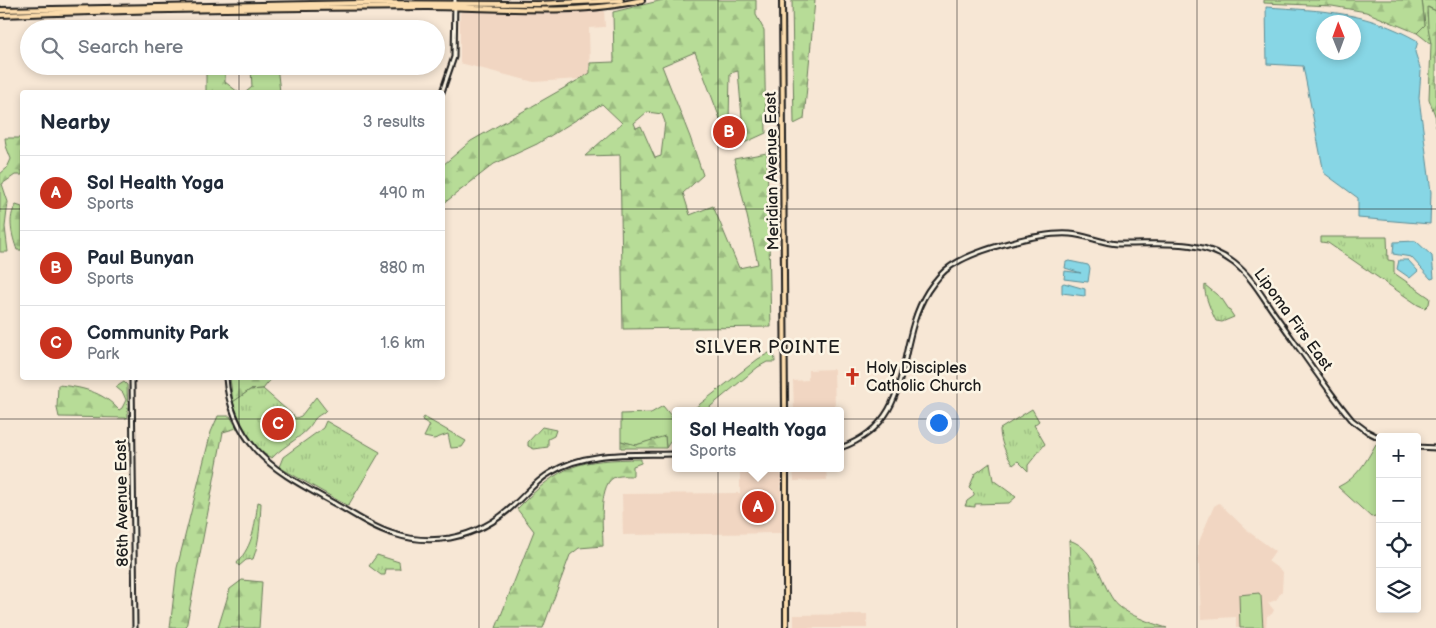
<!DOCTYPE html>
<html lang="en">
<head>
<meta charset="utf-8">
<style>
  :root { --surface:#fff; --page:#f6f6f7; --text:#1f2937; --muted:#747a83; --line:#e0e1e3; --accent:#c8321e }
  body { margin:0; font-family:"Balsamiq Sans",sans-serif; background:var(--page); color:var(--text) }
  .controls { position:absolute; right:15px; bottom:15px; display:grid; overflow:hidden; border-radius:5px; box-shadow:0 2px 8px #0003 }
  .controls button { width:45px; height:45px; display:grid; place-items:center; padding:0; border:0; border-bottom:1px solid var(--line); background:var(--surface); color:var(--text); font:25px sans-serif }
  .compass { position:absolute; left:1316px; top:15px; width:45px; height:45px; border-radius:50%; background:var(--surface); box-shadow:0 2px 8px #0003; rotate:359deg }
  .you { position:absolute; left:938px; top:422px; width:18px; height:18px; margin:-12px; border:4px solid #fff; border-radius:50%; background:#1a73e8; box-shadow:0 0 0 8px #1a73e833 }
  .badge { display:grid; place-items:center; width:32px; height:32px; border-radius:50%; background:var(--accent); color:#fff; font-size:16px; font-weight:700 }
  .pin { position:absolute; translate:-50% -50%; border:2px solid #fff; box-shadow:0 1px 5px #0006 }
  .popup { position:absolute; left:672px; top:407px; width:172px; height:65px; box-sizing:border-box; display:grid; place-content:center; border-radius:5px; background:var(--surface); filter:drop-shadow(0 1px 4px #0005); font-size:16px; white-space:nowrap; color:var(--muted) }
  .popup b { font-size:19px; color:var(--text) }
  .popup::after { content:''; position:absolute; left:50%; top:100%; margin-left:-10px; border:10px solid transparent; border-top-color:var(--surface) }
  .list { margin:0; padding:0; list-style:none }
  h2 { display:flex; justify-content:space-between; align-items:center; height:65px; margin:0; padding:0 20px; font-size:21px }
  h2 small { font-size:16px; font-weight:400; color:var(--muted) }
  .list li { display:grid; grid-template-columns:32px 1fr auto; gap:15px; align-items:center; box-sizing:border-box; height:75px; padding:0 20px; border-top:1px solid var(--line) }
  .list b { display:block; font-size:19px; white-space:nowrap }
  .list p { margin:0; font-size:16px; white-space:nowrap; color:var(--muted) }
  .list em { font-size:16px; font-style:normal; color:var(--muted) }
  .icon { flex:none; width:28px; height:28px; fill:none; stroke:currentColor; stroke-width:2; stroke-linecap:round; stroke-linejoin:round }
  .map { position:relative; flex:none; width:1436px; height:628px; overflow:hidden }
  .search { position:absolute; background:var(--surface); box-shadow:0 2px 8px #0003; left:20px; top:20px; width:425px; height:55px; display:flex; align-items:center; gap:12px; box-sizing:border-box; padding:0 18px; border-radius:28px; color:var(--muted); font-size:19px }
  .panel { position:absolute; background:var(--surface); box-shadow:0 2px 8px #0003; left:20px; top:90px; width:425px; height:290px; border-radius:5px }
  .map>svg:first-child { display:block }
  .built { fill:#f1d6c2 }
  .grass { fill:#b7dc97; stroke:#6a7c5a }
  .forest { fill:url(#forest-firs); stroke:#6a7c5a; fill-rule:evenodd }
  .park { fill:url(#park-tufts); stroke:#6a7c5a }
  .water { fill:#87d6e5; stroke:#5c8c95; fill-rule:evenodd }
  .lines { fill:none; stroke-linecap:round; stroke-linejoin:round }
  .tertiary-casing { stroke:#1c1c1c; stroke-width:7 }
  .primary-casing { stroke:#1c1c1c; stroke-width:8 }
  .tertiary { stroke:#fcf5e5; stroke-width:3 }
  .primary { stroke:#fcdcac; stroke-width:4 }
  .grid { fill:none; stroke:#1c1c1c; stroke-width:1; stroke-opacity:0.55 }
  .labels { text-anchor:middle; stroke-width:5; stroke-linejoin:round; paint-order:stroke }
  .street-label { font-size:16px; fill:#1c1c1c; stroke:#fcf5e5 }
  .poi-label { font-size:16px; fill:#1c1c1c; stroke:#fcf5e5; text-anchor:start }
  .neighbourhood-label { font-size:18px; letter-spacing:1px; fill:#1c1c1c; stroke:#fcf5e5 }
</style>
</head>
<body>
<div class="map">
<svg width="1436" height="628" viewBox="0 0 1436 628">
  <defs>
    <pattern id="forest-firs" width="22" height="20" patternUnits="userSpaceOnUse" patternTransform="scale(1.25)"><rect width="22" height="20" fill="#b7dc97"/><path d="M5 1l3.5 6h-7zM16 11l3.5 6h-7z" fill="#9dbc82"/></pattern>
    <pattern id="park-tufts" width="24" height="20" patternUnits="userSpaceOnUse" patternTransform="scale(1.25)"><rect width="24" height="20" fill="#b7dc97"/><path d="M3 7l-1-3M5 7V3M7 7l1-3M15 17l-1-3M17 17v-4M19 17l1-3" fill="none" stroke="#9dbc82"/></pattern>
  </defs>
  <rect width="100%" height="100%" fill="#f7e7d5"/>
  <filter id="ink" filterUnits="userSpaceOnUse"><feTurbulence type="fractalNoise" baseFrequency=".02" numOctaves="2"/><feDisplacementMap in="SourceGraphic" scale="10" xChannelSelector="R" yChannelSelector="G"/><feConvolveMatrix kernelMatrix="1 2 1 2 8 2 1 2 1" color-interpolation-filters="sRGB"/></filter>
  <g filter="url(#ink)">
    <!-- built -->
    <path class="built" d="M604,9l1,18 -16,1 1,46 -11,5 -45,3 -74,-19v-50l3,-3 63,2z
      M834,369l1,42h-41l-1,-30 15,-1v-10z
      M740,468h41v65l-158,2 -1,-41 118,-1z
      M793,468h33l1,12 -33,1z
      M1219,503l30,29 26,19 -7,10 15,11 -1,19 -6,9 -8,3 6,7 -2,4 -5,2 -1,12h-30v-11l-35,2 -3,-75 16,-38z
      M867,614v14h-73v-13z"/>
    <!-- grass -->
    <path class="grass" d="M1422,0h14v11l-8,-4 -1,7 4,30 -14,-11 8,-8z
      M277,66l3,26h-34l6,-5 -1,-19z
      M772,349h2l1,13h-8l-9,5 -53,44h-14l67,-52 13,-7z
      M663,406c15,18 17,22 3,42l-1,-11 -29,8 -15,-4v-27l30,-1z
      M1376,444h4v71l-9,2 -33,-30c20,-10 27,-24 38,-43z
      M1259,593l2,3 2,32h-23l-1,-33z"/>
    <!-- forest -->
    <path class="forest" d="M663,0h93v15l8,15 2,103 -33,15v-9l10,-10 -5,-58 -8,2 -1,49 -7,2 -27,-72 -33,14 28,71 13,38 -20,18 7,22 23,-9 26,62 19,-4 -24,-105 33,-6 4,174 -148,2 -3,-174 -35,1 37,-33 -20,-19 -65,40 -43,20 -51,40v-39l28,-24 116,-66 3,-2v-10l24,-1 -1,-50zM647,112l15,2 3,8 -4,34 -6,2 -14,-32 -5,2 -2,-5z
      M792,0h23l-11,119 -10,5z
      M1264,0h158l3,25 -8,8 -51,-21 -34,-6 -68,-3z
      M1427,7l9,4v116v-9l-7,-19 2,-55 -3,-17z
      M225,72v10l13,10h-32v-19z
      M5,138h17v37h-7l-13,9 6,18 -3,25 3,25h-8v-78l7,-6 4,-9 -5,-13z
      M16,205l6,2v43h-5c-5,-14 -10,-32 -1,-45z
      M230,378h42l-9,11 -13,1 -17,12z
      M124,382l3,3 1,32 -2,1 -67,-1 -2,-9 1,-23c23,2 44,6 61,25l3,-2 4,-8 -3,-7 -7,-6z
      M218,416h12l7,12 -14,4 -37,196h-16l7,-60 34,-136z
      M665,436l1,12h-45v-7l15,4z
      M641,459v4l-8,3v10c-7,0 -14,-1 -20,2 -15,9 -10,52 -10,68l-24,2 -9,7 -27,73h-47l38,-97 -17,-22c45,-46 61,-49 124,-50z
      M1069,540c28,9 30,40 45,61 8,12 39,23 53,27h-94z
      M242,580l20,2 -3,46h-41l12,-39z"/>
    <!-- park -->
    <path class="park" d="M1321,237h66l1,23 6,1v12l36,25 -1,6 -4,4 -7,-3 -90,-62 -7,-1z
      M1205,285l17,14 12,18 -12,5 -6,-1c-4,-8 -13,-28 -11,-36z
      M263,389l33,29 5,-2 15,-19 10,13c-4,5 -9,5 -12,10 -8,16 -29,24 -42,38 -21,-8 -32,-37 -39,-56l17,-12z
      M1032,409l7,12 -5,4 11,19 -17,21v6l-10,-10 -5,4c-7,-11 -13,-24 -13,-36z
      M424,417l42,24 -4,6 -11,1 -3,-14 -14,5 -10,-2 6,-12 -8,-5z
      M326,421l54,31 -32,54 -69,-39 4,-10 40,-29z
      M542,427l14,3 -2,6 -6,3v8l-14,2 -6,-3v-4z
      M990,463l3,17 23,17 -7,6 -34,1v3l-10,-1 2,-5 7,-5v-3l-5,-5 6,-14z
      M258,502l3,1c-1,19 -1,38 -8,56l-7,1 -7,6 -2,-3c17,-20 17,-35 21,-61z
      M377,555l22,7 1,7h-14l-1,6h-4l-12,-9z"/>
    <!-- water -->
    <path class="water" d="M1266,7c59,4 99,4 152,34l-3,11 6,19 -2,27 12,94 -1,32 -72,-6v-20l-34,-25 -21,-107 -36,-2zM1324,22h30v30h-30z
      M1416,241l16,15 2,22 -3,1 -20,-22 -18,-3 1,-12z
      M1399,260h9l10,11 -8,7 -13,-9z
      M1069,261l19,4 2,3 -2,14 -24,-3 1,-8 16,2 -16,-5 1,-6z
      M1064,283l21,6v7l-23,-3v-9z"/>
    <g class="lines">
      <defs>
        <path id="tertiary" d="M442,92l12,-35 1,-57
          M132,378l3,250
          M226,378c2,27 12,51 30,72 21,24 53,39 81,55 18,10 36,23 57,29 18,6 38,7 56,4 26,-5 48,-17 66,-35 12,-11 20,-22 34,-30 37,-23 84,-18 126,-19
          M1417,447l19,1
          M840,448c78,-27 53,-102 88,-157 6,-9 14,-19 23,-25 25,-17 89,-34 119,-32 16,1 31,9 48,10 40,1 82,-7 116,19 17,13 28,33 40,50 26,36 50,73 78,107l16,12 12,6"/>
        <path id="primary" d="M782,0l3,411
          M0,10l361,-7 177,1 83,-4
          M0,15c142,-6 285,-7 427,-8 68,0 149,9 215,-7
          M786,468v160"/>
      </defs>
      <!-- tertiary casing -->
      <use href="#tertiary" class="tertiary-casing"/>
      <!-- primary casing -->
      <use href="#primary" class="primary-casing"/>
      <!-- tertiary -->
      <use href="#tertiary" class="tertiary"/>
      <!-- primary -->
      <use href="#primary" class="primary"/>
    </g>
  </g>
  <!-- grid -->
  <path class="grid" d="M239,0v29M479,0v628M718,0v628M957,0v628M1197,0v628M239,66v26M0,209h22M442,209h994M239,378v250M0,419h1436"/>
  <!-- icons -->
  <defs>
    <symbol id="church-bare" viewBox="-9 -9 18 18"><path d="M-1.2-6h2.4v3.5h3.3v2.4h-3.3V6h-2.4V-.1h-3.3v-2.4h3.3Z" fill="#c8321e" stroke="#fcf5e5" stroke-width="2.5" paint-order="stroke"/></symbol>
  </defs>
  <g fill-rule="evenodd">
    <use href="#church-bare" x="840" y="364" width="25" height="25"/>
  </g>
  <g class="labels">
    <!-- street labels -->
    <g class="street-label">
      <text transform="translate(771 171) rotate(-91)" y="6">Meridian Avenue East</text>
      <text transform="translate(1294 319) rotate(54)" y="6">Lipoma Firs East</text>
      <text transform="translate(121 503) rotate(-91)" y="6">86th Avenue East</text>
    </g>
    <!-- poi labels -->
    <g class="poi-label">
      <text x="866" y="373">Holy Disciples<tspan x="866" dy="18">Catholic Church</tspan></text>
    </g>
    <!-- neighbourhood labels -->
    <g class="neighbourhood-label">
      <text x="768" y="353">SILVER POINTE</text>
    </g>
  </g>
</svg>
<div class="controls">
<button>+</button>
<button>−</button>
<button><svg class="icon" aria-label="locate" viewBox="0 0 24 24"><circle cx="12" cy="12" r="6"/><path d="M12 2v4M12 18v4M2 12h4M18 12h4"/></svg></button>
<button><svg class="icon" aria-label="layers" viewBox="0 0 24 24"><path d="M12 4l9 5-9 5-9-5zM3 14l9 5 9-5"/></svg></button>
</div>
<svg class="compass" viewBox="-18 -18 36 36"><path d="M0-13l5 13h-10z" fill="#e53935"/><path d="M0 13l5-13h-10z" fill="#747a83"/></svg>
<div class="you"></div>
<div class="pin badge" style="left:758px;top:507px">A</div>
<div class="popup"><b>Sol Health Yoga</b>Sports</div>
<div class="pin badge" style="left:729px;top:132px">B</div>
<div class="pin badge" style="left:278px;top:424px">C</div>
<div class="search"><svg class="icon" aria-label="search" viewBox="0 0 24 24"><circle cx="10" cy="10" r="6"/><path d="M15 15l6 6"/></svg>Search here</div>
<section class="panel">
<h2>Nearby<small>3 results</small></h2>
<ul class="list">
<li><span class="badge">A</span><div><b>Sol Health Yoga</b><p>Sports</p></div><em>490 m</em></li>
<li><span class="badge">B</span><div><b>Paul Bunyan</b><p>Sports</p></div><em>880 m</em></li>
<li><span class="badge">C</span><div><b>Community Park</b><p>Park</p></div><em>1.6 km</em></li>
</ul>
</section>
</div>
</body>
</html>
